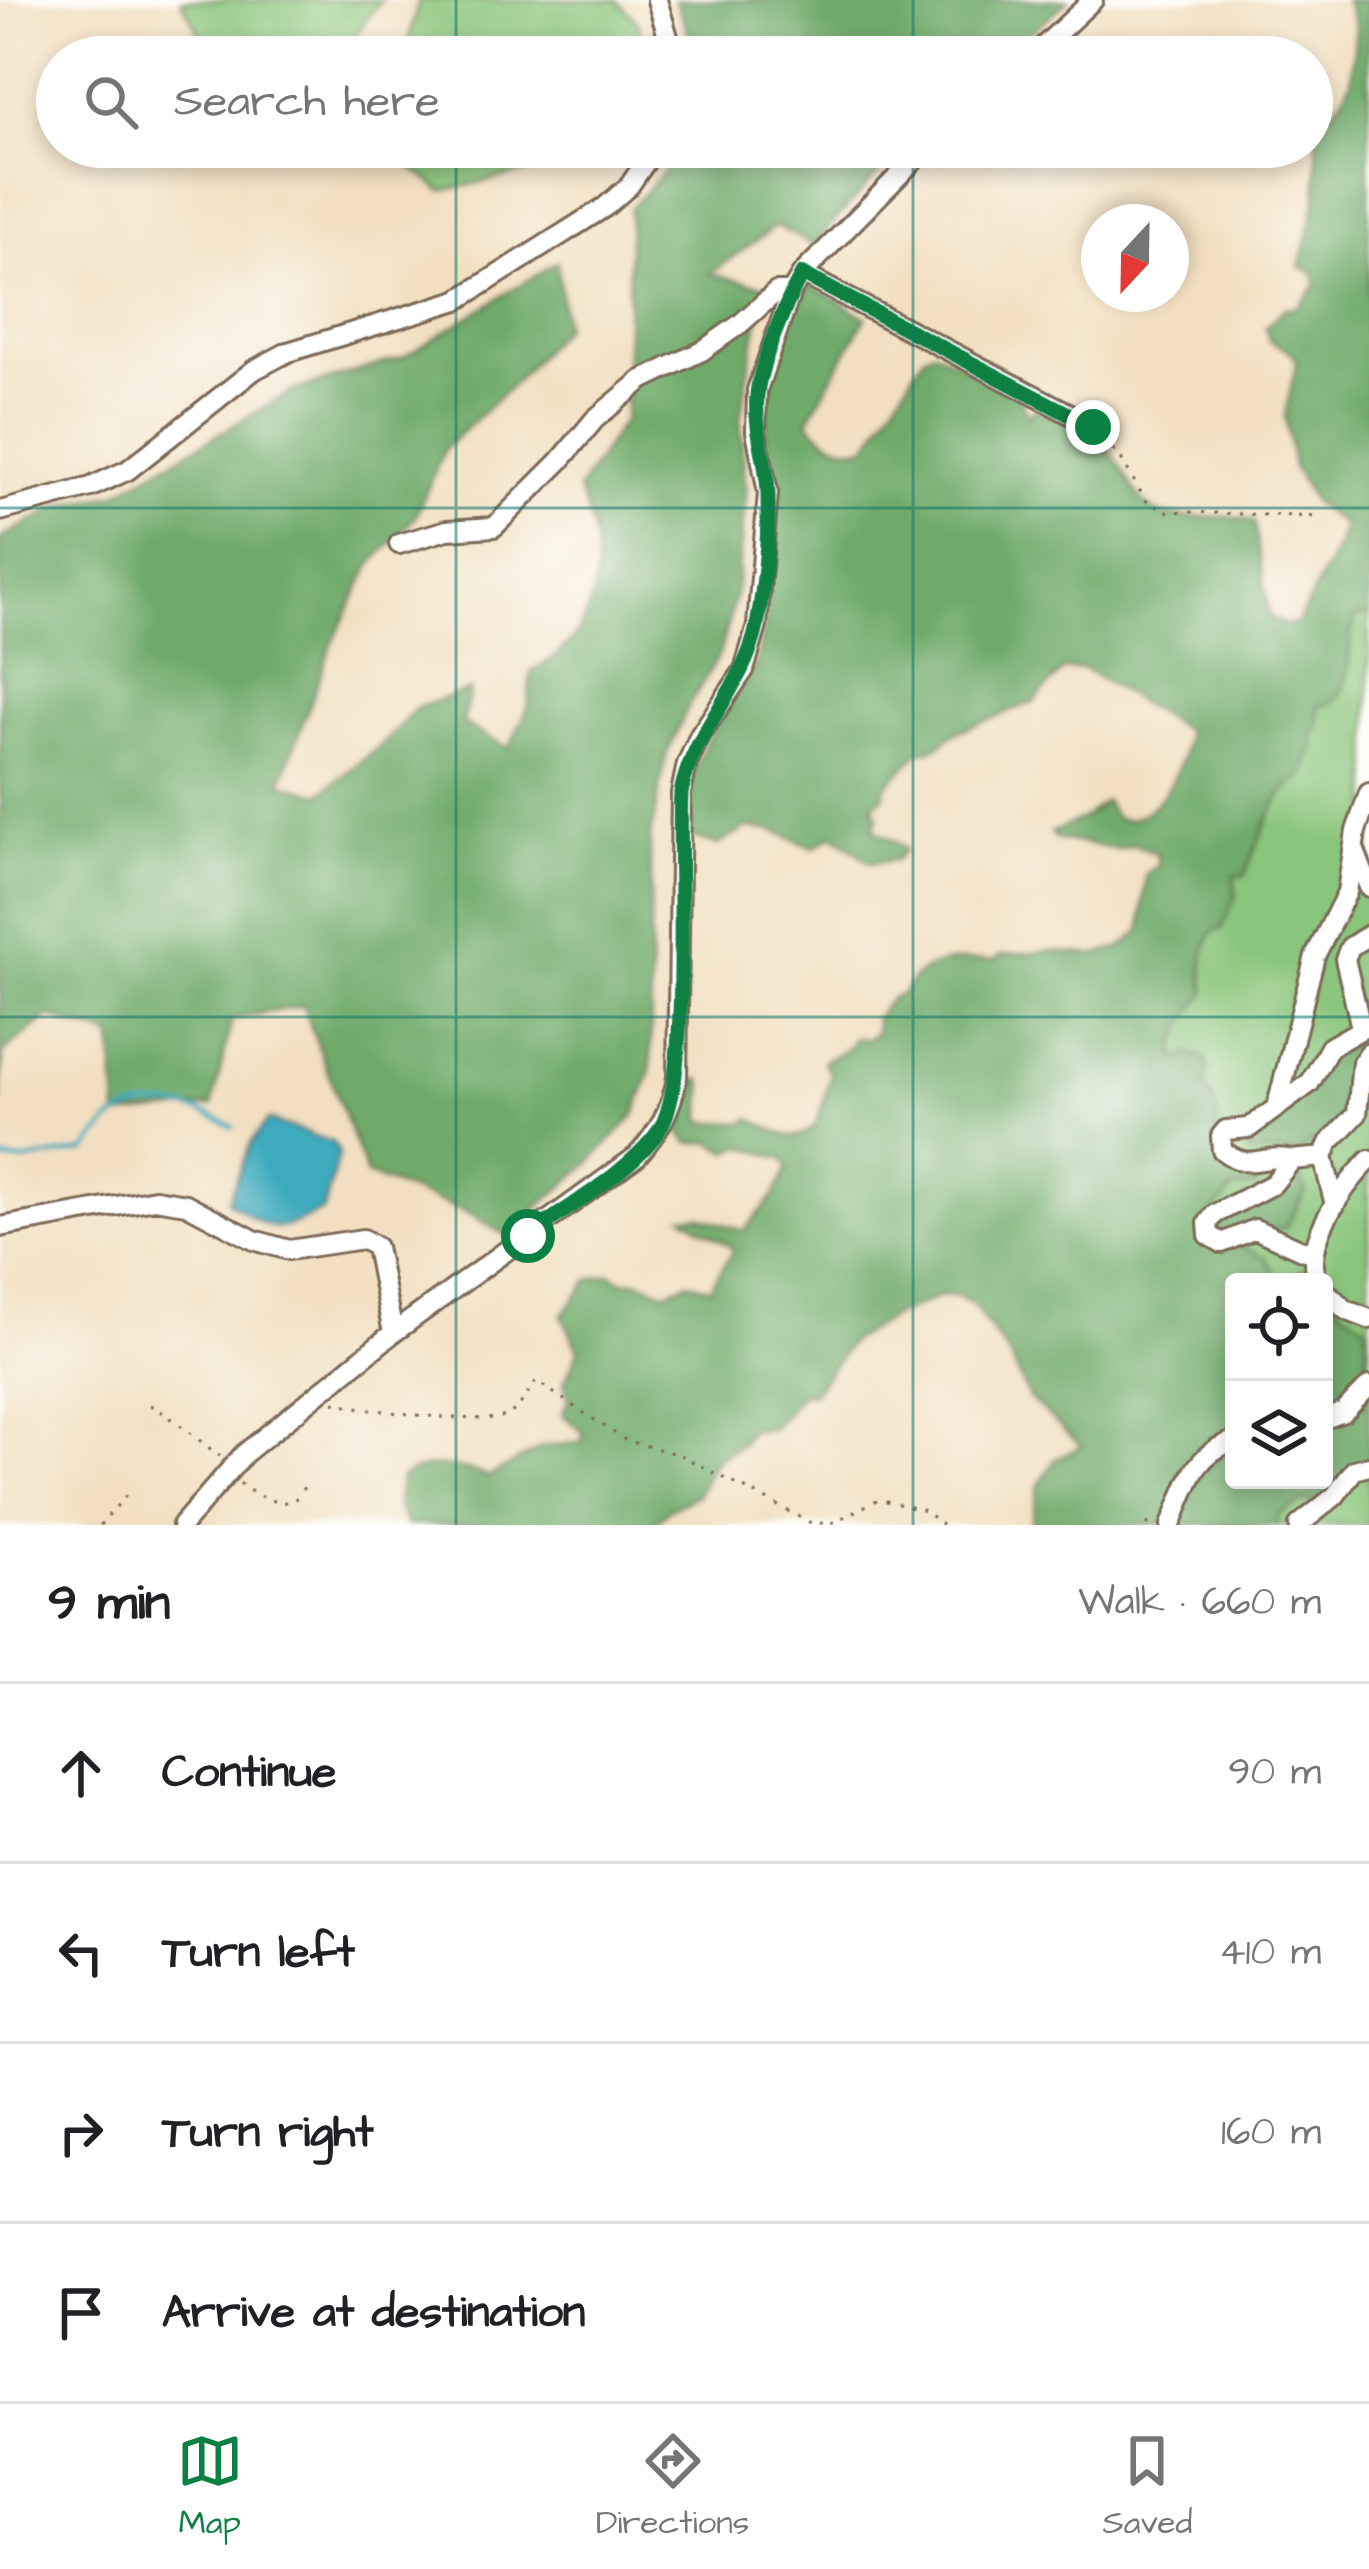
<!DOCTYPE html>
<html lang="en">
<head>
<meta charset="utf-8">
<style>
  :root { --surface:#fff; --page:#f2f2f2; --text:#202124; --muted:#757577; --line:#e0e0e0; --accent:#0b8043 }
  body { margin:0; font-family:"Architects Daughter",sans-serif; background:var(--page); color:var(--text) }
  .controls { position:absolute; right:36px; bottom:36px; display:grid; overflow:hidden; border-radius:12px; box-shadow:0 6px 18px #0003 }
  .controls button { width:108px; height:108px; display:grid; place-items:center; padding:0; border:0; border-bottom:3px solid var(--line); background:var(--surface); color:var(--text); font:60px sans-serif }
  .compass { position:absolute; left:1081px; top:204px; width:108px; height:108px; border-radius:50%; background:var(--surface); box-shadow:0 6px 18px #0003; rotate:202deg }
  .stop { position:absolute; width:36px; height:36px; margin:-27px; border:9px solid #0b8043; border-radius:50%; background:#fff }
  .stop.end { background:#0b8043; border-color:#fff; box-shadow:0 3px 12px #0008 }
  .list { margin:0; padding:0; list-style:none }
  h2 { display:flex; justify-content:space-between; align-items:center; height:156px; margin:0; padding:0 48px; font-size:51px }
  h2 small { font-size:39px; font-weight:400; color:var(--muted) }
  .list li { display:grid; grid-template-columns:78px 1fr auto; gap:36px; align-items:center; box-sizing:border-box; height:180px; padding:0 48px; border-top:3px solid var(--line) }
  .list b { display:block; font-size:45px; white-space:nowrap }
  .list em { font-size:39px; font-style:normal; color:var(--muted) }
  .icon { flex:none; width:66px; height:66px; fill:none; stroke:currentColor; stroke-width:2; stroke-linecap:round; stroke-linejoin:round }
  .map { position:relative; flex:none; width:1369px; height:1525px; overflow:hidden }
  .search { position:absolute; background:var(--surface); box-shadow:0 6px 18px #0003; left:36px; right:36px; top:36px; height:132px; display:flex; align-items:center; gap:30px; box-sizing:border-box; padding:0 42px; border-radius:66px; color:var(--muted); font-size:45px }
  .sheet { height:876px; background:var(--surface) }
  nav { display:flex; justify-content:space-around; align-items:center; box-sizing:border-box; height:168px; border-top:3px solid var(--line); background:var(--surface); font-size:33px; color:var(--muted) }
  nav a { display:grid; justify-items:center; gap:6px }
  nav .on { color:var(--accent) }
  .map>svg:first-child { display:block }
  .green { fill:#8ac57b; stroke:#62784c; stroke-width:3 }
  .forest { fill:#6faa6b; stroke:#556a44; stroke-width:3 }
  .water { fill:#3eaabd; stroke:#3c6a6e; stroke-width:3 }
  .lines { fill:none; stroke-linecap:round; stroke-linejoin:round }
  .stream { stroke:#3eaabd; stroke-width:4.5 }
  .minor-casing { stroke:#7b6957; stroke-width:24 }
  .path { stroke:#7b6957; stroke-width:3; stroke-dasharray:3 9; stroke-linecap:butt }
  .minor { stroke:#fff; stroke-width:18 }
  .route { stroke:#0b8043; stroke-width:15 }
  .grid { fill:none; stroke:#0f766e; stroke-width:3; stroke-opacity:0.55 }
</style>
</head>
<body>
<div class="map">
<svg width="1369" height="1525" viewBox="0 0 1369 1525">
  <rect width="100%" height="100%" fill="#fdfcf7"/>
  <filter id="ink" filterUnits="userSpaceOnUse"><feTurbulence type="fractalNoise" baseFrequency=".00833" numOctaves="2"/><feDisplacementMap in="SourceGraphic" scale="24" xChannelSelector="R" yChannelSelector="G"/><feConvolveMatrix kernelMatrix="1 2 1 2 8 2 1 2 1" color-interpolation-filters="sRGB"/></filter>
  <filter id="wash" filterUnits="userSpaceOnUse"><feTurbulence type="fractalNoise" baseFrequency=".004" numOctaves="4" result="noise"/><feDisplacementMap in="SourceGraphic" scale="48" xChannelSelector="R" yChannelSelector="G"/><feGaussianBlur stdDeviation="2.7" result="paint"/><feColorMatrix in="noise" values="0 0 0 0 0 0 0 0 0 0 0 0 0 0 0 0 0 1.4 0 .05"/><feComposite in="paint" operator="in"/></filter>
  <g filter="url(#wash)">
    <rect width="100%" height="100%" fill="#f2dfc1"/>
    <!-- green -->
    <path class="green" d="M181,0h200l-43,57h-125z
      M419,0h197l23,23 3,34h-238z
      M386,147h238l-1,4 -181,40z
      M1369,572v953h-217l82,-45h90v-198h-90l-60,-178 2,-128z"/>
    <!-- forest -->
    <path class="forest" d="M675,0h394l-68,57h-303z
      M1345,0h24v615l-12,1c-16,25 4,84 -38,90l-1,20 -5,6 2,12 -12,33c-30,12 -45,69 -59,99l-10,-1 2,19 -14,35 -9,2c-10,16 -12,43 -7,62 -14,15 -25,37 -32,57l5,10 11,-6 14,4c7,12 4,15 0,27 5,9 11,18 13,28 5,28 -17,33 12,55l23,-1 14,10 -10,9 -23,3 -22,26 -6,14 61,29 11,19 14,1 15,-11 9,15h-81v155l-9,2 -63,86h-131l8,-41 16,-24 26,-14 -52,-48 -20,-43 -36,-50 -13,-8 -17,-2 -49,21 -43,25 -39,53 -10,-1 -30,36 -23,1 -8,14 -26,16 -18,35 -29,15 -15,15h-247l-9,-20 3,-26c23,-19 62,-13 89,-2l54,-30 38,-5 3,-9 -22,-19 7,-15 -5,-16 15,-34 -17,-33 28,-37 21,-5 12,7h17l26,11 21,-10 23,6 23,-37 -3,-5 -46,-29 14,-1 46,15 31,-36 13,-28 -5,-8 -41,-13 -13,6 -19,-10 -20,1 -10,-10 13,-52 8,-2c6,13 -3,29 3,43l41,1 5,-4c25,8 40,31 66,6 6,-17 10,-34 15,-51l-8,-13 23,-11 9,-13 10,3 11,-7 -1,-15 17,-21 10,-2c19,-38 57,-34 93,-35l6,-5 52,-4 42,4 26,-7 20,-17 5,-57 13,-9 -3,-12 -23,-8 -14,4 -63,-10 -5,-6 34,-16 20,-16 10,17c40,11 72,-54 71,-87l-103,-63 -20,2 -29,32 -78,30 -19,15 -19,6 -33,34v8l-12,10 5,12 -4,11c10,10 24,11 31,22l-10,10 -25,3 -33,-26 -7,-1 -16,12 -42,-18 -25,-2 -29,17 -25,-7 -5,-8 5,-57 14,-33 48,-74 11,-45v-218c7,-33 22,-93 45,-118l55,32 -58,103c12,19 37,32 59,26l57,-90 10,-6 85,46 9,20 6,-7c36,7 64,25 85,55 10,15 17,35 33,45 26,16 72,1 102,13l15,93c9,8 18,13 29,7l40,-77 5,-20 -29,-22 -21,-36 -8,-52 12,-55 -7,-9 -21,-10 -3,-14 19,-19h11l21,-23 -4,-13 -13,-5 17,-69v-67l26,-34 8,-17 5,-52z
      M682,147h220l-89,98 -37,-19 -66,48 54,12 -24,132 6,75 -10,100 -17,62 -31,52 -22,49 -16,84 1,231 -16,44 -47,50 -82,70 -42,-24 -97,-36 -64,-169 -71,13 -20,87 -95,10 -4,-79 -64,-21 -46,36 -3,54v-567l59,-33 56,-12 178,-103 111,-34 153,-95 7,64 -49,56 -70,66 -30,69 -44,48 -40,81 -50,137 39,11 63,-50 33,-36 54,-18 -7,34 46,24 19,-40 3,-37c72,-32 79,-117 47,-181l47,-72 5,-210 49,-52z
      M1364,1037l5,11 -14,59 -35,37 -12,-1 -7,9 -51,2 -11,-19 87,-75z
      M1291,1174l9,1 6,16 -21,37 -62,10 -10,-11 2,-8z
      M1324,1294l42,32c3,56 3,58 -42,89z
      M1369,1395v69l-40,33 -16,6 -9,-2 -25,13 -4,11h-100l23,-52 36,-27v34h90v-56z"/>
    <!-- water -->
    <path class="water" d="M268,1120l64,22 7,10 -15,58c-52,27 -50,22 -96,-9l22,-57z"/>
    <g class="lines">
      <!-- stream -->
      <path class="stream" d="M0,1160l21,1 64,-10c10,-9 16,-22 26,-30 36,-27 87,-15 122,6"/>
    </g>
  </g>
  <g filter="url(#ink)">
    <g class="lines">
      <defs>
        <path id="minor" d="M657,0l17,57
          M1032,57l61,-57
          M802,274l270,141
          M0,511l91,-24 37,-17 126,-100 34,-18 170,-52 147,-93 24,-21 27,-39
          M399,544l48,-14 47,-3 66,-66 35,-42 47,-39 60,-29 38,-27 36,-32h15
          M1355,851l14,36
          M1361,1028l-16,-69 5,-12 19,-12
          M1277,1106l38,-150 32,-64 9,-61 13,-38
          M1292,1160c-30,-8 -40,14 -70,-10l-1,-14 5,-6 23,-2 61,-45 20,-36 39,-22
          M1335,1205l-12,-48 6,-14 28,-29 5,-51 7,-10
          M0,1227l155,-28 31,5 68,36 35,10 74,-11 13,8 17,86
          M1316,1247l-12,4 -49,-22 -33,14 -13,-8 -1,-12 7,-9 58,-30 19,-24 31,-3
          M1319,1282c-20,-36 25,-96 50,-122
          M1324,1290l22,20 23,9
          M1324,1419l20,-7 25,-26
          M182,1525l62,-71 149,-121 244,-177c22,-25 34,-45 40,-78l4,-285 6,-29 13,-29 44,-65 13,-44 11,-133 -12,-62 1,-41 34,-98 11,-18 125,-127
          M1171,1525c16,-37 21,-71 63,-84
          M1299,1525l36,-29 19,-26 15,-4"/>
      </defs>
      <!-- minor casing -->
      <use href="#minor" class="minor-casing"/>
      <!-- path -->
      <path class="path" d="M1088,424l33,34 24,42 18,11 157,6
        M334,1402c27,8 149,23 171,14 14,-5 23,-24 31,-35l89,59 55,15 129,67 21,2 49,-25 46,12 17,14
        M150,1405c21,11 49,36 70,51
        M240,1483c9,10 42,26 55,16 1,0 11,-15 12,-16
        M100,1525l31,-35
        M1147,1525l4,-7"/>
      <!-- minor -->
      <use href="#minor" class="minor"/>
    </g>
  </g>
  <g class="lines" filter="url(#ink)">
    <!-- route -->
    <path class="route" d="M528,1236c40,-29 101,-64 130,-104 35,-48 19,-268 23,-339 12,-63 63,-104 76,-167 7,-41 12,-88 11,-130 0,-34 -14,-66 -11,-101 2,-29 30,-95 45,-121l291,153"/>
  </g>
  <!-- grid -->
  <path class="grid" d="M456,0v57M913,0v57M456,147v1378M913,147v1378M0,508h1369M0,1017h1369"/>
</svg>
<div class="controls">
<button><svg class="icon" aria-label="locate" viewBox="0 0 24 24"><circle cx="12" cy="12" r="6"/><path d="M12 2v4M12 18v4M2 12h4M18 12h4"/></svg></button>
<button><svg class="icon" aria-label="layers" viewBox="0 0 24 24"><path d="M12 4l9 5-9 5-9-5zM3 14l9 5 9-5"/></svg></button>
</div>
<svg class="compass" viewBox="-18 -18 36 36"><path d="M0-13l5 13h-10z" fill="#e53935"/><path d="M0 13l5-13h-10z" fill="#757577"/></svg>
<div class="stop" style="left:528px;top:1236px"></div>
<div class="stop end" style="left:1093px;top:427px"></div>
<div class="search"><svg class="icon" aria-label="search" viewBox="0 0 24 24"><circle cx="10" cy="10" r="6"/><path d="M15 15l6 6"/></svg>Search here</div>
</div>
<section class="sheet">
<h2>9 min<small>Walk · 660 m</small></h2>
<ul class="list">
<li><svg class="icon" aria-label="ahead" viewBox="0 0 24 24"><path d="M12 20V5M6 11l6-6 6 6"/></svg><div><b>Continue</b></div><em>90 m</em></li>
<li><svg class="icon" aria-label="left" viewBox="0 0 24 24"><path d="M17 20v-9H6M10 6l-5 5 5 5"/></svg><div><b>Turn left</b></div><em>410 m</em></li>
<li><svg class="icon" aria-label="right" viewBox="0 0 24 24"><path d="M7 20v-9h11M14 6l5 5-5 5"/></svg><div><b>Turn right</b></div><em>160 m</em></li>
<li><svg class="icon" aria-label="arrive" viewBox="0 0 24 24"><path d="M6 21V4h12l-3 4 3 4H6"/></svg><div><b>Arrive at destination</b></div></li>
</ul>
</section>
<nav>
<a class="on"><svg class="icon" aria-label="map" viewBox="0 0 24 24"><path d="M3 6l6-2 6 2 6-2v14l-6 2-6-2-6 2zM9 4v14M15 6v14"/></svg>Map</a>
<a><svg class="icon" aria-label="directions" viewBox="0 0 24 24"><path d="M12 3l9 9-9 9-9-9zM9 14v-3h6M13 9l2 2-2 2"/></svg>Directions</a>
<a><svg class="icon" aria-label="saved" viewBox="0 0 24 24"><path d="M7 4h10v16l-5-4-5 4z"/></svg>Saved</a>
</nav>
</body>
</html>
